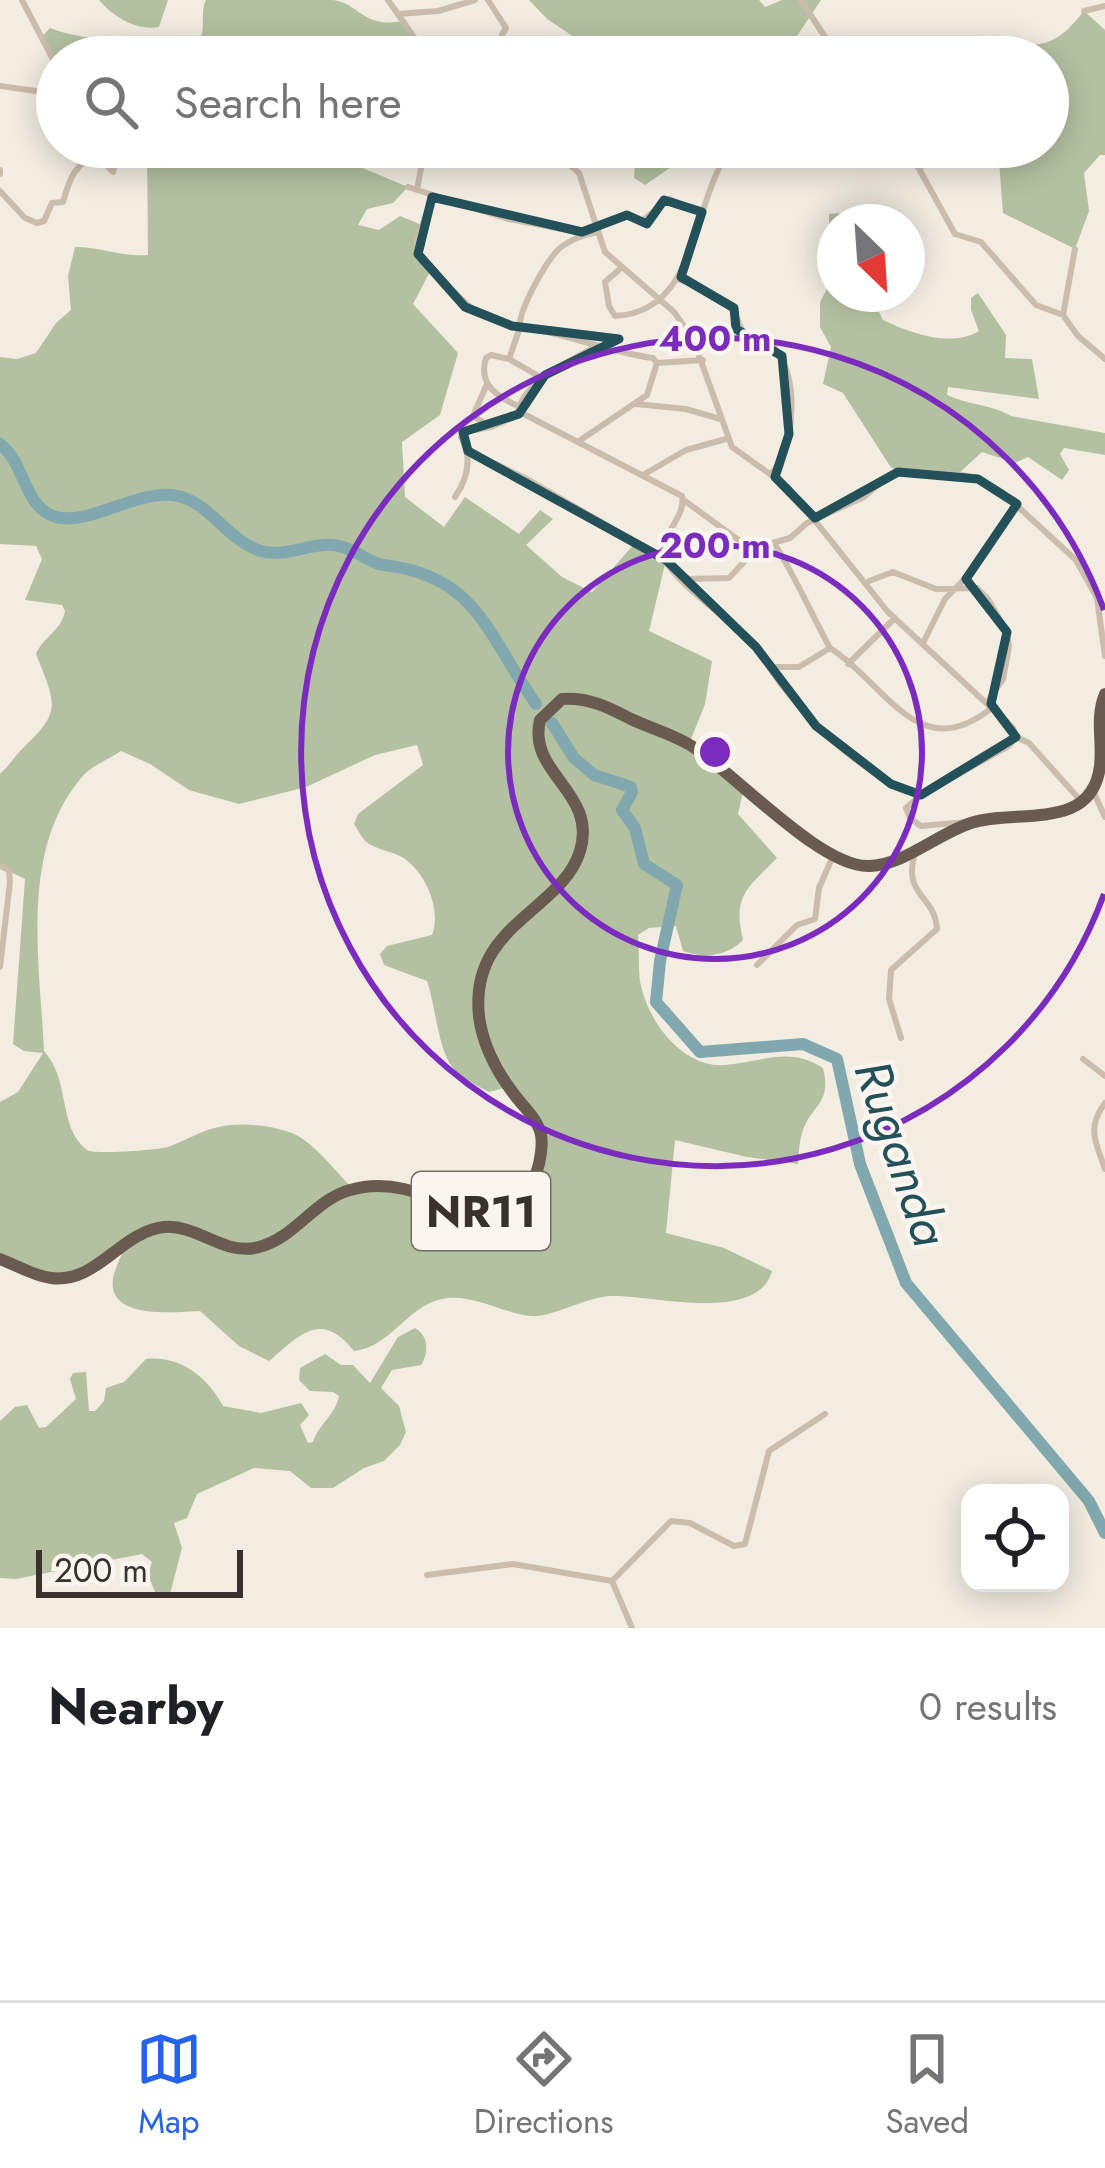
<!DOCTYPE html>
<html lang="en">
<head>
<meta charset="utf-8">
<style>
  :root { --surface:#fff; --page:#f2f2f2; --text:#202124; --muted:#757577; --line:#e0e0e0; --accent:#2563eb }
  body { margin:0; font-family:Jost,sans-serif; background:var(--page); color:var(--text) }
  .controls { position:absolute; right:36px; bottom:36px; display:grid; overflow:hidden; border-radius:24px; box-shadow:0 6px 30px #0003 }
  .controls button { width:108px; height:108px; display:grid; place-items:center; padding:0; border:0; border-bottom:3px solid var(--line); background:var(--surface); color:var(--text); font:60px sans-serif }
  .compass { position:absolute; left:817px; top:204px; width:108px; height:108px; border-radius:50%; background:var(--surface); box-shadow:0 6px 30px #0003; rotate:155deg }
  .scale { position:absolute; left:36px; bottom:30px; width:207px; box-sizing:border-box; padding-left:12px; border:6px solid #39312b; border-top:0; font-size:33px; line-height:42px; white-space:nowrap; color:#39312b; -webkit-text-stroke:9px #faf5ee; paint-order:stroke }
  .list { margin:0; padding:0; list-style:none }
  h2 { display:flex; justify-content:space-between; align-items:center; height:156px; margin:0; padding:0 48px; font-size:51px }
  h2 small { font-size:39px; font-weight:400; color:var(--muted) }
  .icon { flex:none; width:66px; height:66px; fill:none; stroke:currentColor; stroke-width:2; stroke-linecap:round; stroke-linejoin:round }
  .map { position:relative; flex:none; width:1105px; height:1628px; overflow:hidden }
  .search { position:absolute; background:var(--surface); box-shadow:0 6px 30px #0003; left:36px; right:36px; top:36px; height:132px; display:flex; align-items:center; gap:30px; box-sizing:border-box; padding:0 42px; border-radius:66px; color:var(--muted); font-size:45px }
  .sheet { height:372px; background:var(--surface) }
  nav { display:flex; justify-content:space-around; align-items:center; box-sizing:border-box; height:168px; border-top:3px solid var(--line); background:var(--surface); font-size:33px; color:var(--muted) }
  nav a { display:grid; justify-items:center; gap:6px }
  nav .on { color:var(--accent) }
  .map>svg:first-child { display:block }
  .green { fill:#b3c1a1; fill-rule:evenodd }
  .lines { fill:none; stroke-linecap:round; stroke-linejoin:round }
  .river { stroke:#81a8ae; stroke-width:12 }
  .minor { stroke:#cabdad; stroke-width:6 }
  .trunk { stroke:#6a5b50; stroke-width:12 }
  .marked { fill:none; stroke:#235059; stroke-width:9; stroke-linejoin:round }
  .ring { fill:none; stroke:#7b2cbf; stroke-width:6 }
  .labels { text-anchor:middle; stroke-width:9; stroke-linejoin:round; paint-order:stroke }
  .shield { fill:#faf5ee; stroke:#736c66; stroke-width:3 }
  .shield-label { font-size:45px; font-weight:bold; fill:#39312b }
  .water-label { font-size:51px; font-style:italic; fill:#235059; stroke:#faf5ee }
  .centre { fill:#7b2cbf; stroke:#faf5ee; stroke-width:6 }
  .ring-label { font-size:36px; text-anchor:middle; font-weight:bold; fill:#7b2cbf; stroke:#faf5ee; stroke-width:9; stroke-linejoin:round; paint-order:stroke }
</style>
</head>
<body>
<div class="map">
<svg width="1105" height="1628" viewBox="0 0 1105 1628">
  <rect width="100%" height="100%" fill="#f2ece1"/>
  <!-- green -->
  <path class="green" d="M99,0h69l-9,27c-22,4 -46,-10 -60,-27z
    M206,0c42,0 85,0 126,0 27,2 30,29 70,21l19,29 -9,7h-204l-9,-15c8,-15 0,-28 7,-42z
    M529,0h230l6,7 17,-7h39l-38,57h-179l-57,-38z
    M1084,11l21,19v125h-5l-16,18 5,38 -14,38 -72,-36 -4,-52 -82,8 6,-22h125v-90h-63l16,-16c41,9 57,3 83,-30z
    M50,28c30,12 70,10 100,29h-93v10l-17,-28z
    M147,147h168l-3,6 46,13 50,21 -15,16 -26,6 -9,16 21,5 21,-14 22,9 -5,24 16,17 -20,38 45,49 -18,62 -38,27 3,55 39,30 21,-30 54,37 21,-24 13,9 -27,26 36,32 30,15 43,-49 31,17 -17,71 63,30 -7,43 -16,40 55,43 -6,27 39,44c-29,30 -45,37 -34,82 -16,16 -38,19 -60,11l-7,-25 -27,2 -11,7c2,17 -1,39 4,55 10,37 43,78 83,75 37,-3 64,-19 98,3 9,37 -12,36 -21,65 -3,9 -3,21 -4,31l-51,-7 -72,-17 -9,93 58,15 48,23c-15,54 -121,23 -162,25 -27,2 -58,22 -80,20 -26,-3 -56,-21 -82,-18 -40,4 -55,49 -94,53 -33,-41 -53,-17 -85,10l-30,-15 -39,-35c-26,1 -98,10 -86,-37 3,-10 8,-18 10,-28l-55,32 -69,-19v-157l18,-10 25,-39 -19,-2 -11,-7 12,-165 -25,-12v-93c8,-7 13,-15 20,-23 42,-40 37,-44 16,-97 8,-18 25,-23 29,-43l-3,-6 -37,-5 17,-41 -6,-13 -36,-2v-187l17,2 19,-6 20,-30 15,-13 -3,-34 7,-29c26,0 47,10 73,8zM417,745l6,20 -65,49 -4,10c4,6 7,12 11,17 9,8 26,10 37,16 23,14 40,52 30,78l-45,11 -7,8 4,11 43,16c9,25 11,74 29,90 9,9 22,15 33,21l19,-5 33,48 -14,55 -36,22 -116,-26 -22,3c-17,-17 -39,-47 -61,-56 -22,-8 -50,-11 -73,-6 -17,3 -34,14 -51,20 -10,3 -74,8 -81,3 -30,-23 -16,-70 -43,-99 -4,-88 -25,-201 38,-274 9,-11 27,-18 39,-26l29,13 39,26 50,14 67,-17 69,-32z
    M636,147h55l-17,18 -29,20 -11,-7z
    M839,213l6,9h-10v72h35l13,26c27,13 68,28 96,11l-8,-21v-12l7,-5 28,42 -1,23 27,1 7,40 -91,-12 -1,8c21,10 43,9 64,21l94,17v22l-41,-7 -4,6 9,16 -7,10 -34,-23 -13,6 -33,-11 -24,22 -60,-2 -8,-6 -47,-73 -20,-9 8,-37 -11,-20v-25l10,-19 -1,-69z
    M415,1328c14,8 14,25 6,37l-29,5 -11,18 18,18 7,26 -6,13 -16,16 -20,7 -31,20h-22l-21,-17 -36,-3 -57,26 -10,24 -13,5 8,25 -12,46h-14l-8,-19 4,-13 -10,-8 -126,25 -16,-1v-157l15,-14 12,-2 12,23 7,-1 30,-28 -6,-20 3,-6 13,-1 3,39h6l9,-10 2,-13 18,-6 22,-23c35,-4 62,19 77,47l38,7 40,-10 8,12 -9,10 8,18 5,-1c5,-17 23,-28 26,-46l-6,-4 -23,-1 -11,-11 1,-12 25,-14 16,11h12l17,18 28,-46z"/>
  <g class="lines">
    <!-- river -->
    <path class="river" d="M0,444c25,19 23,60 53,72 33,13 86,-29 125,-20 32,7 50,45 83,55 25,7 47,-8 72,-6 21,2 38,19 50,20 94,10 104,70 153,139
      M552,723l22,35 20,17 37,12 1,5 -10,18 13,18 9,36 33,21 -17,76 -4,41 44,50 103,-8 34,15 23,105 46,119 183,218 16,32"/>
    <!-- minor -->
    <path class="minor" d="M22,0l35,67
      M388,0l40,57
      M488,0l18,28 -4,7 10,22
      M801,0l37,57
      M1084,11l21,-5
      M398,14l40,-3 37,-11
      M904,57l2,-3
      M0,86l57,8
      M550,147l29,26 26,79 69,60 19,27 39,108 56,40 100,125 125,116 3,9 -7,9 -88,49 -15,13 4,10 11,8 46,-4
      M880,147l29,7
      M907,147l48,87 26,8 55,63 27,10 15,21 27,23
      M0,170v4
      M408,187l100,32 76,14
      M417,190l8,-43
      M0,191l25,27 12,5 7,-2 8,-18 11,-1c6,-21 12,-43 37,-44l13,14 7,-25
      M432,197l-15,44 1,13c38,35 45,63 102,73l-11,32 -18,-4 -5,3c-8,26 10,38 32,48
      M596,226l31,-11 15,6 27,-22 33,13
      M597,232c-12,2 -27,8 -37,16 -13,11 -42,63 -40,79 46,6 87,25 133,31l4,5
      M621,268l-16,14 4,24 6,10c86,-4 75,-116 117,-169
      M677,279l14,4 43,25c6,25 13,34 39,38 27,29 23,99 -2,128
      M1063,315l12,-66
      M594,347c-26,16 -68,32 -76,64l164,85c5,20 -24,41 -18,60 6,23 62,61 80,78 16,16 26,35 39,53 35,44 84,91 138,108
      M509,359l33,19
      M487,384l-14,32 18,11
      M636,404l50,5 34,10
      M579,441l68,-46 10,-32 46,-3
      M468,451l59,28 136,79
      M643,475l43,-25 40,-11
      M455,497c13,-19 17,-40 6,-60l2,-5 28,-5 31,-13
      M685,501l52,38 20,8
      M774,543c21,33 37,70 56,105
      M685,579l44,-1 29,-31 32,-9 17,-15 57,-26 23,-20 11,-5 60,2 20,5 24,13 74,68 21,38 8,58
      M869,581l24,-9 43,17 41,-1 11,11 19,33 2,15 -6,32 -15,22
      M923,643l22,-44 28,-29 44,-66
      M848,664l47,-46
      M770,667h29l31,-19c57,36 89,121 164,58
      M1016,737l13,6 51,57
      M1094,793l11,24
      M0,866l9,4 1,12 -10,85
      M757,965l40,-40 18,-6 4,-31 14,-32
      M901,1038l-12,-39 2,-29 46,-41c-2,-35 -35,-32 -22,-76
      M1083,1059l22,17
      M1105,1103c-19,25 -9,40 0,66
      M427,1575l86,-11 99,17 20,47
      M612,1581l59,-60 19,2 44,23 11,-2 24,-93 56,-37"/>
    <!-- trunk -->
    <path class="trunk" d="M0,1259c16,6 34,17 51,19 46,6 69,-46 113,-51 34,-3 61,30 95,20 36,-9 55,-47 91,-57 17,-5 37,-5 54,-1 44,10 107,55 133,-18 3,-9 6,-26 4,-36 -3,-17 -21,-31 -30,-45 -16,-21 -29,-48 -32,-74 -10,-92 83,-105 101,-165 18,-59 -53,-77 -40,-131l22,-21c26,-2 46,8 69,20 19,9 41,15 59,26 44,27 131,124 180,121 36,-2 67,-32 101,-43 44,-15 121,10 129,-57 3,-25 -5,-48 5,-72"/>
  </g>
  <!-- marked area -->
  <path class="marked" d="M432,197l150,35 45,-17 20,9 17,-24 38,12 -21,65 53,31 2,21 46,27 7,78 -14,43 40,41 83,-46 80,7 39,25 -51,75 41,53 -16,72 25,33 -95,58 -30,-11 -75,-58 -60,-79 -90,-87 -198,-109 -5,-19 56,-18 26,-39 74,-36 -107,-13 -47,-19 -47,-53z"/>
  <!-- distance rings -->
  <g class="ring">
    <circle cx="715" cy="752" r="207"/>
    <path d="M1104 894A414 414 0 1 1 1104 610"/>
  </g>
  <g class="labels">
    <!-- shield labels -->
    <rect class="shield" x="412" y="1172" width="138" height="78" rx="9"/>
    <g class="shield-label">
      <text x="481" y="1227">NR11</text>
    </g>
    <!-- water labels -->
    <g class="water-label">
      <text transform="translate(902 1153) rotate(71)" y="18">Ruganda</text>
    </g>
  </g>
  <circle cx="715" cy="752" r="18" class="centre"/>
  <g class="ring-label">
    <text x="715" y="351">400 m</text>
    <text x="715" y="558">200 m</text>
  </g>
</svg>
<div class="controls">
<button><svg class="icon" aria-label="locate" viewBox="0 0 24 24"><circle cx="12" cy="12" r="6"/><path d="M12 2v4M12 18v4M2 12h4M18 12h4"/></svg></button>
</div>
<svg class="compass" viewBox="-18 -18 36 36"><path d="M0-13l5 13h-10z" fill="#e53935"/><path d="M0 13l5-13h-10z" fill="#757577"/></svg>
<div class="scale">200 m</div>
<div class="search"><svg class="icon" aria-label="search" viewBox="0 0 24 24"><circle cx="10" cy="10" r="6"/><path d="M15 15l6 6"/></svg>Search here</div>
</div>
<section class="sheet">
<h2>Nearby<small>0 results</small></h2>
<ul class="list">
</ul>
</section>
<nav>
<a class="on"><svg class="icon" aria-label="map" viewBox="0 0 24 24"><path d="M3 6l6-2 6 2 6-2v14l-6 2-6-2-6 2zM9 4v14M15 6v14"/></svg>Map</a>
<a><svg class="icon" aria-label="directions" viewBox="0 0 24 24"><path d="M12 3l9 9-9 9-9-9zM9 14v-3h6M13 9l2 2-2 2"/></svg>Directions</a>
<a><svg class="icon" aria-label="saved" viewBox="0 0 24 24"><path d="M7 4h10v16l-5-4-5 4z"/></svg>Saved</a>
</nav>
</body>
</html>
